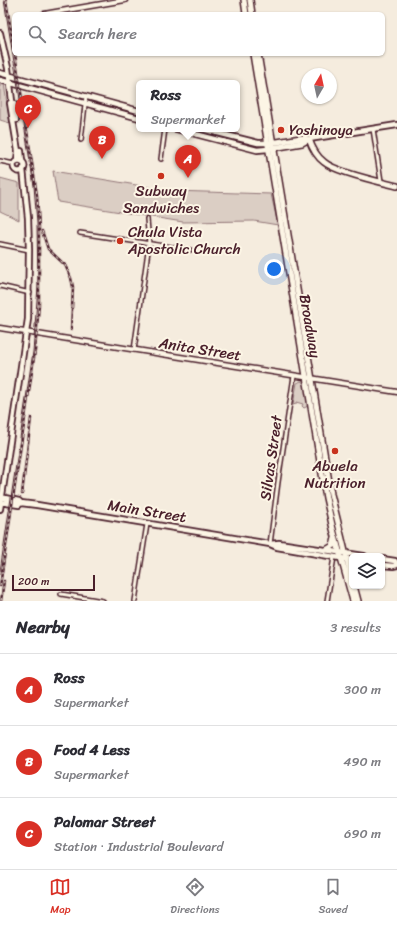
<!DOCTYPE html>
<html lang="en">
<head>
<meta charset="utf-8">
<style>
  :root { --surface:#fff; --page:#f2f2f3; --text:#2b2b33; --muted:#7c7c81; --line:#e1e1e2; --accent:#d93025 }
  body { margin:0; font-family:Sriracha,sans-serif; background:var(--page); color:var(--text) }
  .controls { position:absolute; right:12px; bottom:12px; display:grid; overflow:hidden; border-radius:6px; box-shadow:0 1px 3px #0004 }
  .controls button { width:36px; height:36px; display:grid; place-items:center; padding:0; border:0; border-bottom:1px solid var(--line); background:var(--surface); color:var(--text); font:20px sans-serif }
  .compass { position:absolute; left:301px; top:68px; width:36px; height:36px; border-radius:50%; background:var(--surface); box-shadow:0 1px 3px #0004; rotate:9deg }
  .scale { position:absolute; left:12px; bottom:10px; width:83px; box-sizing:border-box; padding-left:4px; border:2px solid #4a1f2b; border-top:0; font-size:11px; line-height:14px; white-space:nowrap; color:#4a1f2b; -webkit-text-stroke:3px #fcf5e5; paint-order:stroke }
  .you { position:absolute; left:274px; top:269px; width:14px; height:14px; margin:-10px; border:3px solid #fff; border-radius:50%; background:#1a73e8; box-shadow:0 0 0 6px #1a73e833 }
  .badge { display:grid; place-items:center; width:26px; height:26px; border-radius:50%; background:var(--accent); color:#fff; font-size:13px; font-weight:700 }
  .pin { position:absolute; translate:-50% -33px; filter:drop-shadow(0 1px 2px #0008) }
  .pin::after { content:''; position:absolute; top:21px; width:14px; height:12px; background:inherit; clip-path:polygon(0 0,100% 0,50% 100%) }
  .popup { position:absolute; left:136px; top:80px; width:104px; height:52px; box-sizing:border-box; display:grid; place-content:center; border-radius:6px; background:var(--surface); filter:drop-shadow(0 1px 3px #0005); font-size:13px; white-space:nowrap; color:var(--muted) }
  .popup b { font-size:15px; color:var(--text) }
  .popup::after { content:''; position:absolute; left:50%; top:100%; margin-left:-8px; border:8px solid transparent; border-top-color:var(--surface) }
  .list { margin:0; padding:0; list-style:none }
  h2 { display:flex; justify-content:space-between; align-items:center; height:52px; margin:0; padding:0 16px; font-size:17px }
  h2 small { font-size:13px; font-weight:400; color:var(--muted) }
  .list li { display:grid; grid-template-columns:26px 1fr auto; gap:12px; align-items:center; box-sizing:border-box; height:72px; padding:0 16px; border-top:1px solid var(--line) }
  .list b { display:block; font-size:15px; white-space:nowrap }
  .list p { margin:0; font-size:13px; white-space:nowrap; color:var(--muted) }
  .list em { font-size:13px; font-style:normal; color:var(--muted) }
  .icon { flex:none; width:22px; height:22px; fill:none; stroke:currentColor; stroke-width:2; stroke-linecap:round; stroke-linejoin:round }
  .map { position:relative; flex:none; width:397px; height:601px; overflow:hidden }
  .search { position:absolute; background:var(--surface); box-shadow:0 1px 3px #0004; left:12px; right:12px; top:12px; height:44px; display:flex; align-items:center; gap:10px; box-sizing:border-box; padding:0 14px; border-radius:6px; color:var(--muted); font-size:15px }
  .sheet { height:268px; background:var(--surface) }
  nav { display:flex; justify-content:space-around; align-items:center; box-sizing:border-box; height:56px; border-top:1px solid var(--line); background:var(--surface); font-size:11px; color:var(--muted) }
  nav a { display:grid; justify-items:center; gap:2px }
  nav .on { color:var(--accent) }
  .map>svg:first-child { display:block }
  .green { fill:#dbcec4; stroke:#927678 }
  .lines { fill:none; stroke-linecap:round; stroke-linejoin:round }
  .minor-casing { stroke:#4a1f2b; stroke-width:6 }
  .tertiary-casing { stroke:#4a1f2b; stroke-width:7 }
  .secondary-casing { stroke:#4a1f2b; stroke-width:8 }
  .primary-casing { stroke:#4a1f2b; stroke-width:8 }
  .minor { stroke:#fcf5e5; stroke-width:3 }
  .tertiary { stroke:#fcf5e5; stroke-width:4 }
  .secondary { stroke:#fcf5e5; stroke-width:4.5 }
  .primary { stroke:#fcf5e5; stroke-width:5 }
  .tram { stroke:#4a1f2b; stroke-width:1 }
  .rail-casing { stroke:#4a1f2b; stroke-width:2.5 }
  .rail { stroke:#fcf5e5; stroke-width:1; stroke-dasharray:3; stroke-linecap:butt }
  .poi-dot { fill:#c8321e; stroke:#fcf5e5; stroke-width:1.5 }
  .labels { text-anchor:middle; stroke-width:4; stroke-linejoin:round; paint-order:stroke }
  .poi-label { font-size:15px; fill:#4a1f2b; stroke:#fcf5e5; text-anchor:start }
  .street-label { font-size:15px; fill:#4a1f2b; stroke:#fcf5e5 }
</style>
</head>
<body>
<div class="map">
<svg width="397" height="601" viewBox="0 0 397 601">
  <rect width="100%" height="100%" fill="#f5ecde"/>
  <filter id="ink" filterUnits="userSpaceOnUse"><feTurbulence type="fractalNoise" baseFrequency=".025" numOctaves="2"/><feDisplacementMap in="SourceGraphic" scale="8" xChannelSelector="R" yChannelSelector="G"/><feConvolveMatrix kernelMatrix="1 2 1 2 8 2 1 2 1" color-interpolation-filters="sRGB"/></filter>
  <g filter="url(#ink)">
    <!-- green -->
    <path class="green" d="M0,83l4,1 6,39 -10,-3z
      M53,171l119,20 99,3 7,31 -24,-4 -71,1 -125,-20z
      M0,178l19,5v37l-19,-9z
      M301,381l4,3 3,22 -4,2 -2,-2 1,-2 -7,-2v2l-3,1 4,-22z"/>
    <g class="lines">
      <defs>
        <path id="minor" d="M373,129l8,52
          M81,140l5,-44
          M161,159l4,-30
          M0,161l14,3
          M80,233l110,17
          M0,244l29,6
          M0,286l30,7
          M134,350l15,-106 -2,-25
          M270,544l8,-62 16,-106
          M61,594l42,7
          M135,601l12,-77
          M327,601l7,-44"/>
        <path id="tertiary" d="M44,14l81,-14
          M0,328l397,64"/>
        <path id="secondary" d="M0,33l8,35 4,33 -2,2 8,48 -1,10
          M0,73l139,38
          M0,80l139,38
          M12,101l2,3 2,16
          M176,129l81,21 11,-1
          M202,129l56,14h9
          M309,139l88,-14
          M21,151l1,10
          M13.5 166a5.5 5.5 0 1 1 11 0a5.5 5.5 0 1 1-11 0Z
          M0,497l19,4 2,2
          M0,502l19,3 2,-2 16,2 233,39 7,3 75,13
          M0,509l28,-190 1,-69 -1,-32 -5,-49
          M270,544l9,-1 85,13
          M382,559l13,2 2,3
          M382,565l11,1 4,-1"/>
        <path id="primary" d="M244,0l2,14
          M250,0l2,14
          M253,54l73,444 7,31 20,72
          M258,54l73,440 21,86
          M309,139c3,9 7,17 15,23 11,10 56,20 73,24
          M271,143l30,-5 8,1
          M273,148l29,-5 7,-4
          M326,550l7,-4 2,-8
          M354,586l4,15"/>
      </defs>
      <!-- minor casing -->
      <use href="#minor" class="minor-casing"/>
      <!-- tertiary casing -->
      <use href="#tertiary" class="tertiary-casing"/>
      <!-- secondary casing -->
      <use href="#secondary" class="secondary-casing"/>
      <!-- primary casing -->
      <use href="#primary" class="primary-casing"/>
      <!-- minor -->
      <use href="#minor" class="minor"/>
      <!-- tertiary -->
      <use href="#tertiary" class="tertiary"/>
      <!-- secondary -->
      <use href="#secondary" class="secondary"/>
      <!-- primary -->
      <use href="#primary" class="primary"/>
      <!-- tram -->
      <path class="tram" d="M0,571l33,-219 5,-65 -1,-64 -3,-37 -30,-186"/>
      <defs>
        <path id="rail" d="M6,0l8,49
          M42,231l6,18 17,16 6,13 2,9 -2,43
          M22,494l9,-76
          M0,586l35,-235 4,-46v-78l-2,-32 -22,-141
          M1,601l3,-20"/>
      </defs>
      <!-- rail casing -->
      <use href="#rail" class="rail-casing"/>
      <!-- rail -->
      <use href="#rail" class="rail"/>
    </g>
  </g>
  <!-- markers -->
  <g class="poi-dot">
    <circle cx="281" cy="130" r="4"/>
    <circle cx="161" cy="176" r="4"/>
    <circle cx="120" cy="241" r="4"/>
    <circle cx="335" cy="451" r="4"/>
  </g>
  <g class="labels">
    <!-- poi labels -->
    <g class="poi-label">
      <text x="289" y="135">Yoshinoya</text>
      <text x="161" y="196" text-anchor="middle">Subway<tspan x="161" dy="17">Sandwiches</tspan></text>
      <text x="128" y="237">Chula Vista<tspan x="128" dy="17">Apostolic Church</tspan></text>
      <text x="335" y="471" text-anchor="middle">Abuela<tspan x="335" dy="17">Nutrition</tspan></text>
    </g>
    <!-- street labels -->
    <g class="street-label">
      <text transform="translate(310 326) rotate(80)" y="5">Broadway</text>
      <text transform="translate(200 349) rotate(9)" y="5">Anita Street</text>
      <text transform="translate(271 458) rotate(-82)" y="5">Silvas Street</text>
      <text transform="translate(147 511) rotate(9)" y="5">Main Street</text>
    </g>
  </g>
</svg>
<div class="controls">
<button><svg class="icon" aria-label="layers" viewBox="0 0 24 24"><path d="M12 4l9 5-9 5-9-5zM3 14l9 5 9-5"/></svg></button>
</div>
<svg class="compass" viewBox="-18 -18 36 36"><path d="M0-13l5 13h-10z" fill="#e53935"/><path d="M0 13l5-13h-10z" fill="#7c7c81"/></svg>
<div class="scale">200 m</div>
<div class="you"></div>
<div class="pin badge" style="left:188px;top:178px">A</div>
<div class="popup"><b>Ross</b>Supermarket</div>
<div class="pin badge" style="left:102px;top:159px">B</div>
<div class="pin badge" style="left:28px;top:128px">C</div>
<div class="search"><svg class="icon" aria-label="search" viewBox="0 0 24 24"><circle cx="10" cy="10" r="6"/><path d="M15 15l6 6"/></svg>Search here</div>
</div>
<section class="sheet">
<h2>Nearby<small>3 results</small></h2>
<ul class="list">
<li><span class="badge">A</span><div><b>Ross</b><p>Supermarket</p></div><em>300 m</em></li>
<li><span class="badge">B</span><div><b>Food 4 Less</b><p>Supermarket</p></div><em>490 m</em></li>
<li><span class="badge">C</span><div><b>Palomar Street</b><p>Station · Industrial Boulevard</p></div><em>690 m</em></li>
</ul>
</section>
<nav>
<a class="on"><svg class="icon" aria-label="map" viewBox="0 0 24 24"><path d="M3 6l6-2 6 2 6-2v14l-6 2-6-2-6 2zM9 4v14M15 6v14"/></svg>Map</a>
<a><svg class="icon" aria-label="directions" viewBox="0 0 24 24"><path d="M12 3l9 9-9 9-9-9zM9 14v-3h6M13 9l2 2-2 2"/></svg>Directions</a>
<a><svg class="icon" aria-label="saved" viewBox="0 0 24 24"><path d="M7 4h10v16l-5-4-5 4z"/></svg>Saved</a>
</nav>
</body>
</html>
